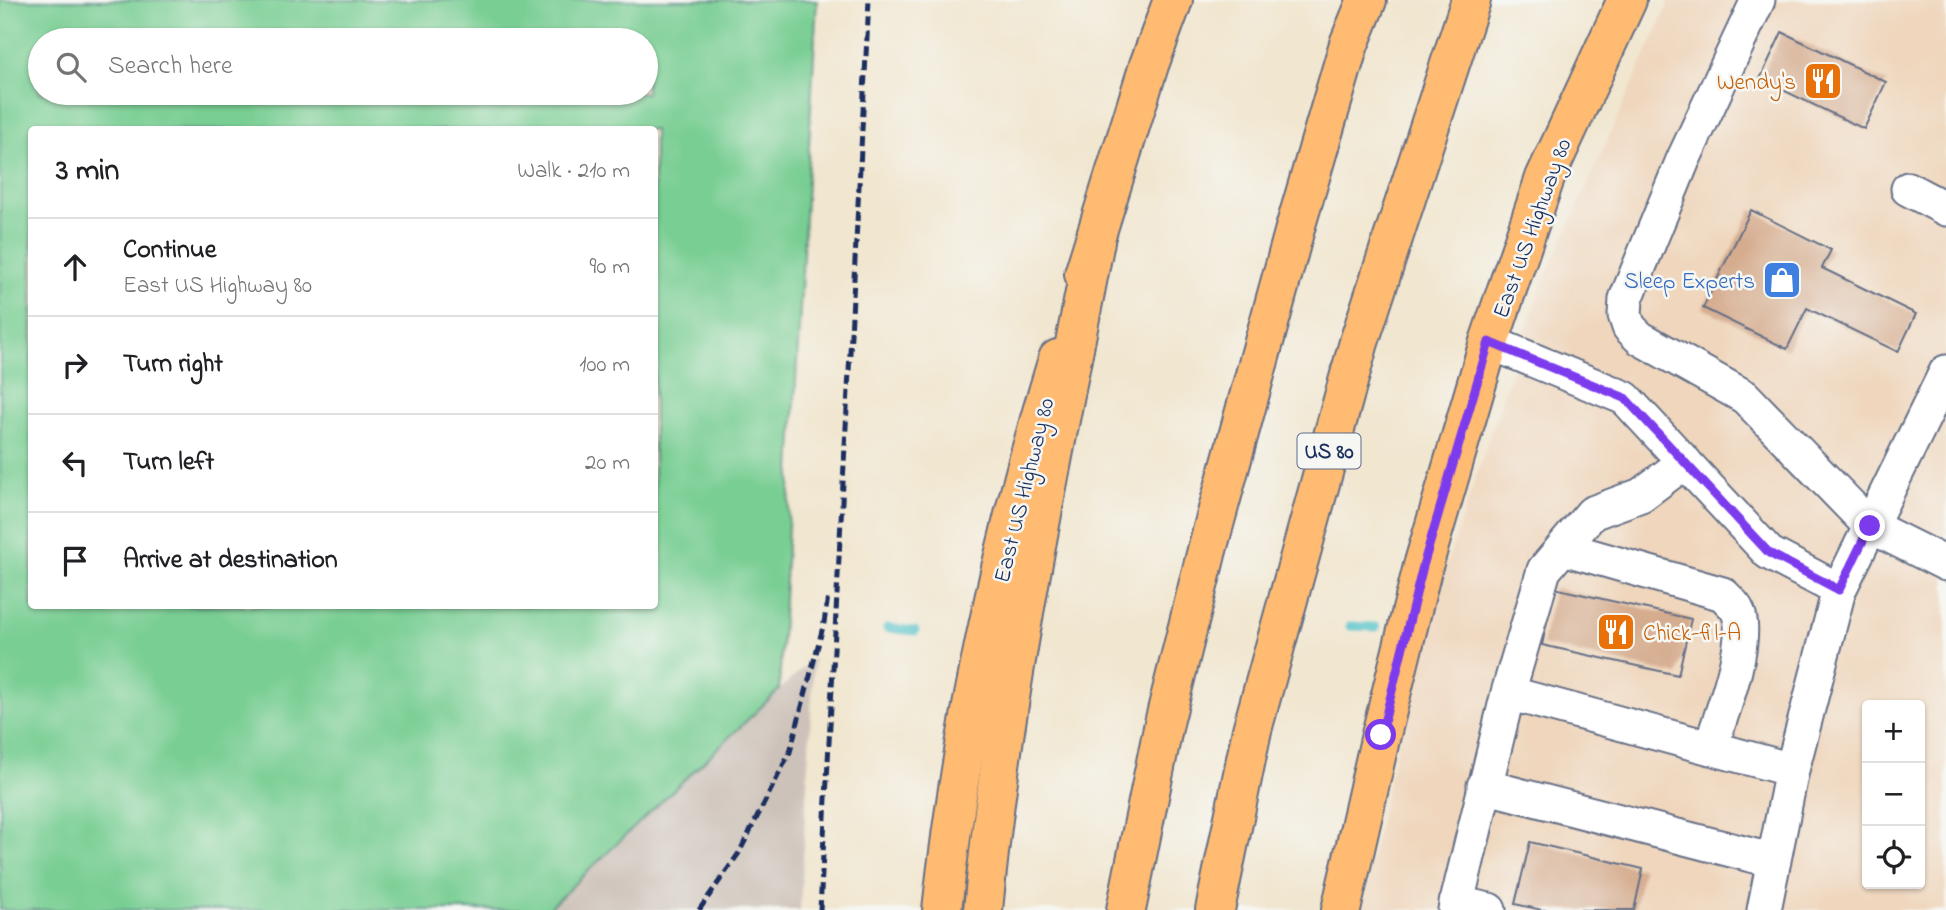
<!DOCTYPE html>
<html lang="en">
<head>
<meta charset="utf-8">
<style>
  :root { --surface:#fff; --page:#f6f6f6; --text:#202124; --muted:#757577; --line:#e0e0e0 }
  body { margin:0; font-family:"Indie Flower",sans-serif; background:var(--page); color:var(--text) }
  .controls { position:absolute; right:21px; bottom:21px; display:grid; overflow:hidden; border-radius:7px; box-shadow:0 2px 5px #0004 }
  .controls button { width:63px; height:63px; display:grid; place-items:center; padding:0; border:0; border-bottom:2px solid var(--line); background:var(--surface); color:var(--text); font:35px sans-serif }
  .stop { position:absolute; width:21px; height:21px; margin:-16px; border:5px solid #7c3aed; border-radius:50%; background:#fff }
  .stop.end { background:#7c3aed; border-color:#fff; box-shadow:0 2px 7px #0008 }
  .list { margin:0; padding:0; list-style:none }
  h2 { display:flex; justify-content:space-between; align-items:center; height:91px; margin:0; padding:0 28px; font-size:30px }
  h2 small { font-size:23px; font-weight:400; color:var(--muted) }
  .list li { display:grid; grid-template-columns:46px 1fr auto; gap:21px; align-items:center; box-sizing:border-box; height:98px; padding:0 28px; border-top:2px solid var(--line) }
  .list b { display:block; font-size:26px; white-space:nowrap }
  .list p { margin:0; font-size:23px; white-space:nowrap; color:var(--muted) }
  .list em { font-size:23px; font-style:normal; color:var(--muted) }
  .icon { flex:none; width:38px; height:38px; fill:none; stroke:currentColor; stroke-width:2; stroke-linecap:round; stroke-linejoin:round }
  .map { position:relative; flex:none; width:1946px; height:910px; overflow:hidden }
  .search { position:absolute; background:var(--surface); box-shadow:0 2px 5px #0004; left:28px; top:28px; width:630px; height:77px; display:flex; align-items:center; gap:18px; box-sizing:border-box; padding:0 24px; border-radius:38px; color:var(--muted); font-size:26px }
  .panel { position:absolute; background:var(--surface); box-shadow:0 2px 5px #0004; left:28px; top:126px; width:630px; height:483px; border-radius:7px }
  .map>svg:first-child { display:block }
  .built { fill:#efd6bc; fill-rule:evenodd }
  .industrial { fill:#cdc2b9 }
  .green { fill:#78ce93; stroke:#4a7e78; stroke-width:2; fill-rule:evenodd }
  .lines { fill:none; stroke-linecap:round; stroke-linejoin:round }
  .stream { stroke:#54c2c9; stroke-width:9 }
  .building { fill:#d5ac8e }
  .minor-casing { stroke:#666f86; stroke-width:37 }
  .major-casing { stroke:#666f86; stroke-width:42 }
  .highway-casing { stroke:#666f86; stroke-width:42 }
  .minor { stroke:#fff; stroke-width:33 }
  .major { stroke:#ffbb71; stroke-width:38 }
  .highway { stroke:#ffbb71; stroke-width:38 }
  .rail { stroke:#1b2f5e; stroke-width:5; stroke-dasharray:10 5; stroke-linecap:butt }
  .route { stroke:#7c3aed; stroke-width:9 }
  .labels { text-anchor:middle; stroke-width:5; stroke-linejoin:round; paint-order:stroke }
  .shield { fill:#f6f6f2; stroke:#5d6b8a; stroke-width:2 }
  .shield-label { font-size:21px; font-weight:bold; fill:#1b2f5e }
  .food-label { font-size:23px; fill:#c56008; stroke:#f6f6f2; text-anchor:end }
  .street-label { font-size:23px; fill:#1b2f5e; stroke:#f6f6f2 }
  .shop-label { font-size:23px; fill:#366cbe; stroke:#f6f6f2; text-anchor:end }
</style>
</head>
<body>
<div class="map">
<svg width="1946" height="910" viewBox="0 0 1946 910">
  <rect width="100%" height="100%" fill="#f6f6f2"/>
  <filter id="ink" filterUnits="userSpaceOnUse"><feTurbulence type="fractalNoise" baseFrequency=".0143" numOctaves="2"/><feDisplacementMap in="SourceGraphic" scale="14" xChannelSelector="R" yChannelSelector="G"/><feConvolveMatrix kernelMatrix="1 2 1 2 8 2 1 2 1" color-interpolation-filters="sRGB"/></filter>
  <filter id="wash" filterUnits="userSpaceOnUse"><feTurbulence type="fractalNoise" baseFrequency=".00686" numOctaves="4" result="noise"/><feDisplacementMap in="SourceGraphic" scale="28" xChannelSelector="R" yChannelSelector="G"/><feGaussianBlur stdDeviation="1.57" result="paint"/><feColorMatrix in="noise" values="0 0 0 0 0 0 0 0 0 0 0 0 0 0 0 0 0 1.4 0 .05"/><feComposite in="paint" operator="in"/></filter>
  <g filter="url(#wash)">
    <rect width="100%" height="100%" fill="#f1e6cf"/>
    <!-- built -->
    <path class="built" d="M1670,0h276v910h-587l64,-276 112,-332zM1867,705h53v179h-53z"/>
    <!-- industrial -->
    <path class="industrial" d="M814,658l-14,252h-253l232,-220z"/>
    <!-- green -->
    <path class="green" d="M0,0h817l-38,690 -232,220h-547zM40,40h606v53h-606zM32,130h622v476h-622z"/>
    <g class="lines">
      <!-- stream -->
      <path class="stream" d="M1350,626l26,1
        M887,628l28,3"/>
    </g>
    <g id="blocks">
      <!-- building -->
      <path class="building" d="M1782,32l104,50 -22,47 -104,-50z
        M1751,210l80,40 -9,18 94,46 -18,38 -91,-44 -20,41 -84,-41z
        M1554,588l137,31 -13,56 -136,-30z
        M1530,842l113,27 -9,41h-92l-27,-6z"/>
    </g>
  </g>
  <g filter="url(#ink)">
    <use href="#blocks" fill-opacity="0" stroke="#666f86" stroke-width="2"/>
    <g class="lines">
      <defs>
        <path id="minor" d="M1758,0l-75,160 -57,139 -1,16 4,12 11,11 105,59 125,129 76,38
          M1908,189l38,20
          M1489,342l136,56 144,155 70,37 107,-218
          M1563,548l160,46c4,5 11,10 14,16 15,27 -17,109 -27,138
          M1508,693l284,77
          M1484,786l290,75
          M1456,903l33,7
          M1455,910l53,-217 36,-123 48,-57 49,-18 44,-33
          M1764,910l28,-140 47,-180"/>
        <path id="major" d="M1084,274l65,-209 24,-65
          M942,910c20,-184 61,-375 116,-551
          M1341,910l40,-175 42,-169 66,-224 56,-164 82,-178"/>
        <path id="highway" d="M983,910c21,-225 69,-447 112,-669
          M1126,910l38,-187 43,-173 89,-325 53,-181 18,-44
          M1215,910l37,-180 107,-388 112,-342"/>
      </defs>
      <!-- minor casing -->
      <use href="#minor" class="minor-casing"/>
      <!-- major casing -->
      <use href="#major" class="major-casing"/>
      <!-- highway casing -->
      <use href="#highway" class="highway-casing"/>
      <!-- minor -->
      <use href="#minor" class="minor"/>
      <!-- major -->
      <use href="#major" class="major"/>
      <!-- highway -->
      <use href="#highway" class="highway"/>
      <!-- rail -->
      <path class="rail" d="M699,910l40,-57 51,-101 34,-129 4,-27
        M820,910l49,-910"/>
    </g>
  </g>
  <g class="lines" filter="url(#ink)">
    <!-- route -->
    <path class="route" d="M1381,735l42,-169 66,-224 136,56 144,155 70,37 31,-64"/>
  </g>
  <!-- icons -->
  <defs>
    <symbol id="restaurant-square" viewBox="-11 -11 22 22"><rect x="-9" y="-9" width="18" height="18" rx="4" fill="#e8710a" stroke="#f6f6f2"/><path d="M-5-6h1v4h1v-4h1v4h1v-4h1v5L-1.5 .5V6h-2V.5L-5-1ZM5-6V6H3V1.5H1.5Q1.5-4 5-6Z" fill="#fff"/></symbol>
    <symbol id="shop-square" viewBox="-11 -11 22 22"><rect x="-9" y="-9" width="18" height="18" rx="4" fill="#3f7fe0" stroke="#f6f6f2"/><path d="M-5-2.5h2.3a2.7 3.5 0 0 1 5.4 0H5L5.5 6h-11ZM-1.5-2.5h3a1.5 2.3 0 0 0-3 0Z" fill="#fff"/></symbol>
  </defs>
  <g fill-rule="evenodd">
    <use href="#restaurant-square" x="1801" y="59" width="44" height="44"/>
    <use href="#shop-square" x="1760" y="258" width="44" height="44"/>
    <use href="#restaurant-square" x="1594" y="610" width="44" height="44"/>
  </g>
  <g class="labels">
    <!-- shield labels -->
    <rect class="shield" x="1297.5" y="433.5" width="63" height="35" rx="5"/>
    <g class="shield-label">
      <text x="1329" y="458">US 80</text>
    </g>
    <!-- food labels -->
    <g class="food-label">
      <text x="1796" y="89">Wendy's</text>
      <text x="1643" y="640" text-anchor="start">Chick-fil-A</text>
    </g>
    <!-- street labels -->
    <g class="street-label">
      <text transform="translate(1531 228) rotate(-70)" y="8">East US Highway 80</text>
      <text transform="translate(1023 490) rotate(-76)" y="8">East US Highway 80</text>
    </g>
    <!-- shop labels -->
    <g class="shop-label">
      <text x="1755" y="288">Sleep Experts</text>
    </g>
  </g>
</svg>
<div class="controls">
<button>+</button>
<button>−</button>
<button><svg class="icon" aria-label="locate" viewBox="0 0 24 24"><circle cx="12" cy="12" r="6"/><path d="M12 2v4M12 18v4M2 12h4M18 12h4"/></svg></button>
</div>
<div class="stop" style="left:1381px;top:735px"></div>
<div class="stop end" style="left:1870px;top:526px"></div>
<div class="search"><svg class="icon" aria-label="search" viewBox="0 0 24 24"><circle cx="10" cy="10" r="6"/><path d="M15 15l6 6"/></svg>Search here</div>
<section class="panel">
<h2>3 min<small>Walk · 210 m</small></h2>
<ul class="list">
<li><svg class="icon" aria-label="ahead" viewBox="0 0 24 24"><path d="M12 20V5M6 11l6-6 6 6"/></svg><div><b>Continue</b><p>East US Highway 80</p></div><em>90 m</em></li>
<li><svg class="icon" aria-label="right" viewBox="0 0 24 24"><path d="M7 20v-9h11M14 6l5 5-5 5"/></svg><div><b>Turn right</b></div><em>100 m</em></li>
<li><svg class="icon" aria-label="left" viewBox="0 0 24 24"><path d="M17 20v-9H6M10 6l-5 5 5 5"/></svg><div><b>Turn left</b></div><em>20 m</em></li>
<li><svg class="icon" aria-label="arrive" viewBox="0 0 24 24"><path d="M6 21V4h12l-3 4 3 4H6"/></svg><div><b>Arrive at destination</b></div></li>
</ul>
</section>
</div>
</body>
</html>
